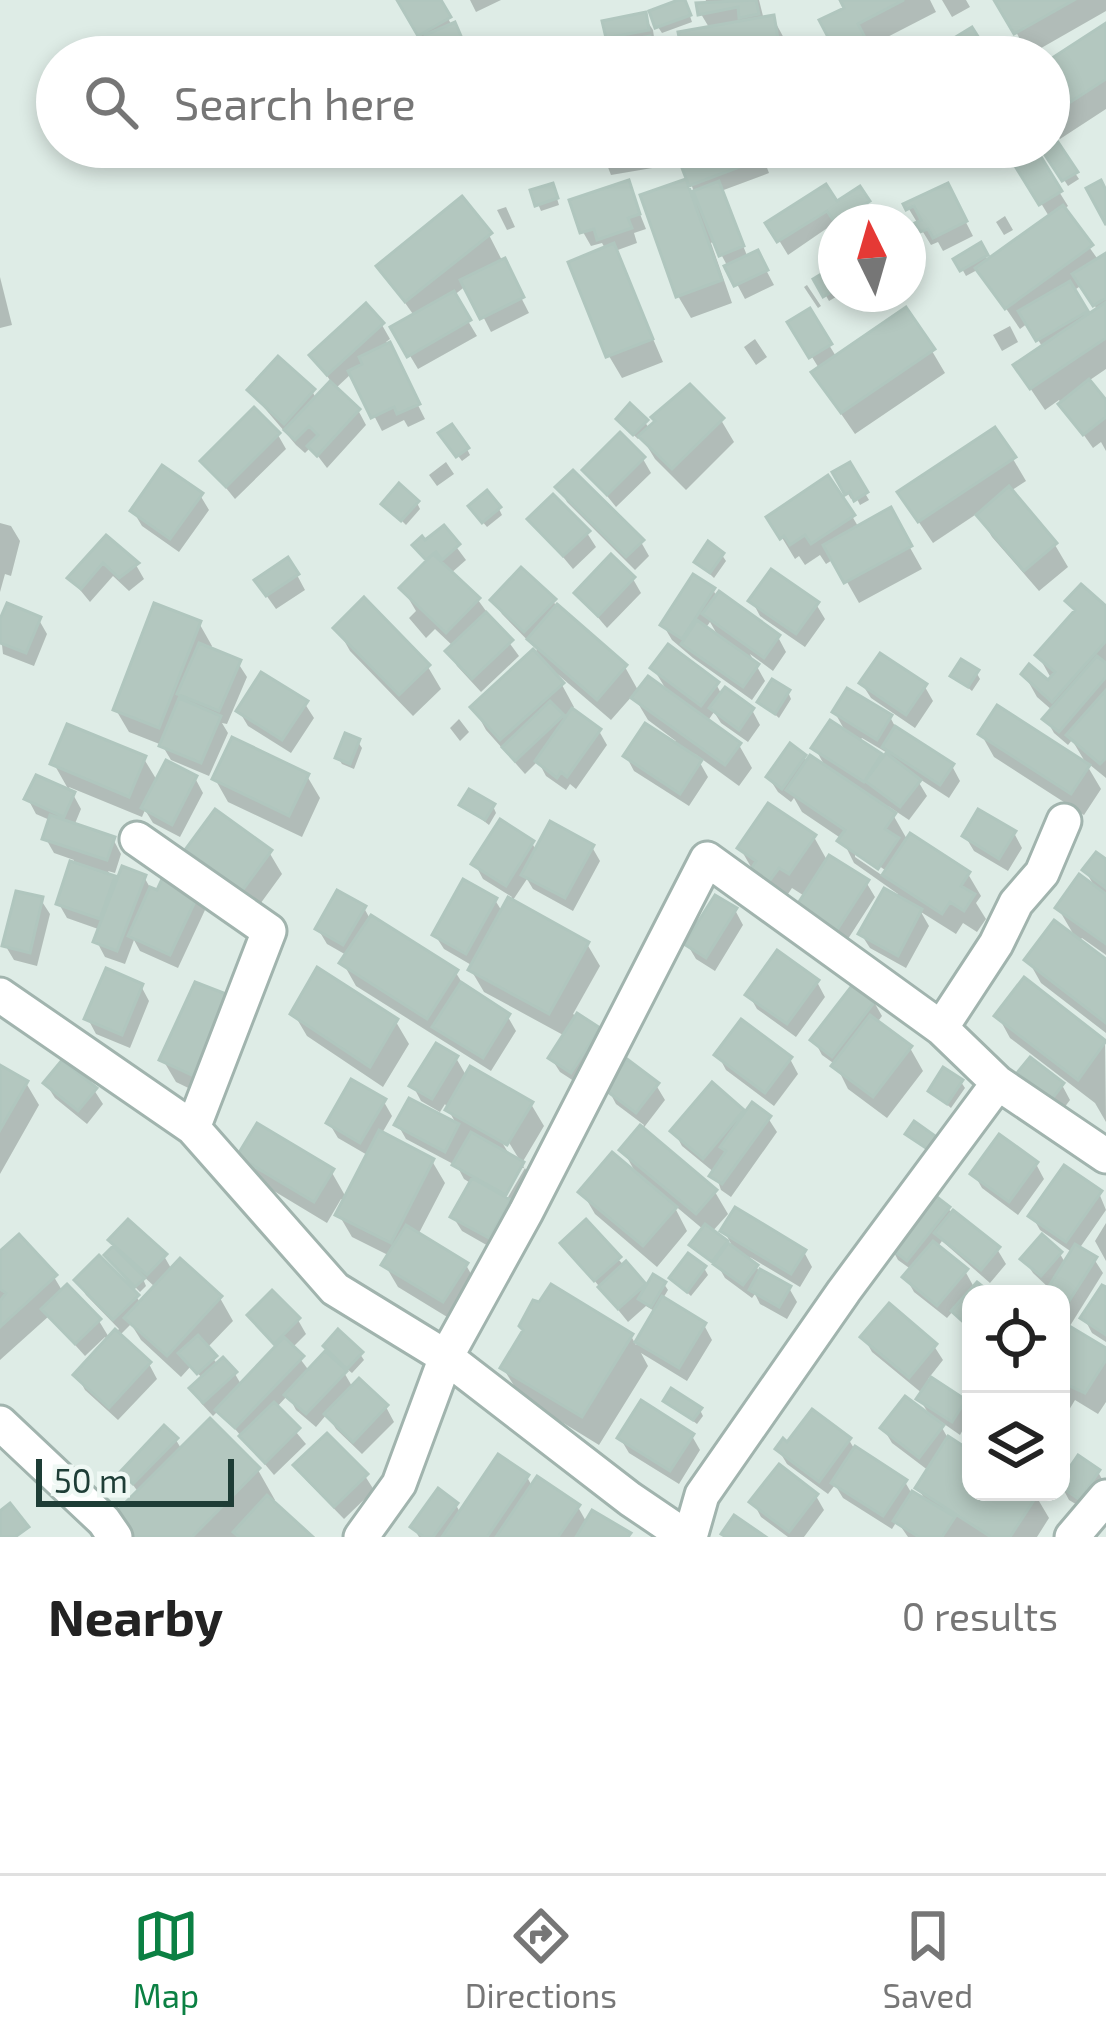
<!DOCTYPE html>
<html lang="en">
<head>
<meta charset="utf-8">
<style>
  :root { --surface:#fff; --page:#f6f6f6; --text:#222; --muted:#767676; --line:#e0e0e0; --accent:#0b8043 }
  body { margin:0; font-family:"Exo 2",sans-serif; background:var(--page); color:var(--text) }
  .controls { position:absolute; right:36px; bottom:36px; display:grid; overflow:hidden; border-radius:24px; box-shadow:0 6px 18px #0003 }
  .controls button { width:108px; height:108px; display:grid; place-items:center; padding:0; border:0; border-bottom:3px solid var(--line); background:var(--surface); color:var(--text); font:60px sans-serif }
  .compass { position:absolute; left:818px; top:204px; width:108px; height:108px; border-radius:50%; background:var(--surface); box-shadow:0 6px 18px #0003; rotate:355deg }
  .scale { position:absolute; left:36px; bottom:30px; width:198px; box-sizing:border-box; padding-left:12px; border:6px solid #1e3d36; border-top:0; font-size:33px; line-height:42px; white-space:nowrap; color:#1e3d36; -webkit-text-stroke:9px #eff8f4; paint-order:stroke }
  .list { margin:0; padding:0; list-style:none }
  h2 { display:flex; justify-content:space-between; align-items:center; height:156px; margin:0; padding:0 48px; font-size:51px }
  h2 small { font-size:39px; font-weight:400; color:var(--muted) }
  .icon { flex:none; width:66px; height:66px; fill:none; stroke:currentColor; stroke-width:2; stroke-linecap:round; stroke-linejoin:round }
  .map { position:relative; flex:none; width:1106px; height:1537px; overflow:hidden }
  .search { position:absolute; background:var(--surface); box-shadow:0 6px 18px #0003; left:36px; right:36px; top:36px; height:132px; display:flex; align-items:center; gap:30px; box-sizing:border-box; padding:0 42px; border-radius:66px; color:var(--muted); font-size:45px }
  .sheet { height:336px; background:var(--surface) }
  nav { display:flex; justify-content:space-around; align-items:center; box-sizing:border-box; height:168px; border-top:3px solid var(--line); background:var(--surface); font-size:33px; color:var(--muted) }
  nav a { display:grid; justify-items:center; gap:6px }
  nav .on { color:var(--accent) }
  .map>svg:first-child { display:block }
  .shadow { fill:#0003; fill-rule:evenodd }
  .building { fill:#b3c7bf; stroke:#b0c6be; stroke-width:3 }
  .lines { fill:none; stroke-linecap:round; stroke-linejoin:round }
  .minor-casing { stroke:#a1b4ae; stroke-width:39 }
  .minor { stroke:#fff; stroke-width:33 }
</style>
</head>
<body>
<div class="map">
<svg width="1106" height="1537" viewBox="0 0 1106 1537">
  <rect width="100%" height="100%" fill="#deece6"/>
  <!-- shadow -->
  <path class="shadow" d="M400,0h38l31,57h-30l-5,-11 -5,3z
    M470,0h31l-25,12z
    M706,0h53l5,20 9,-2 12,22 3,17h-102l-4,-23 28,-5 -9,-15z
    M844,0h86l6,12 -68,35 5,10h-31l-19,-35 26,-13z
    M942,0h24l4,7 -18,10z
    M998,0h108v11l-77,44z
    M687,7l5,15 -30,11 -4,-6z
    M644,16l9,14 2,14 -3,1 7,12h-103l58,-11 -5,-9z
    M1106,26v83l-46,30 -11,-16v-59z
    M1057,146l22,33 -11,7 -21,-33z
    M600,147h61l3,19 -53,9z
    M706,147h53l10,26 -48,18 27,67 17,10 9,17 -29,14 -31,-58 -3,2 21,60 -41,15 -13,-22 7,-113 6,10 3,-1 -13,-36z
    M1023,147h8l37,59 -5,4 36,51 7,-5v113l-19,13 19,23v46l-5,-9 -8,6 -34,-48 -14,10 -15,-22 13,-40 -15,-25 -8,6 -41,-60 -13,7 -9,-16 23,-13 9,15 61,-44 -39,-64zM1082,285l16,26 -10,7 -15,-27z
    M628,184l18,45 -12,4 3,10 -22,8 48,111 -41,16 -13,-22 -3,-106 -4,-7 -11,3 -8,-14z
    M860,190l16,27 -9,5h-31l-48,33 -19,-31 67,-19z
    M555,192l4,13 -18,6 -3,-7z
    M955,201l18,35 -30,15 -5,-9 -7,3 -24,-39z
    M506,207l9,20 -8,3 -10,-20z
    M1005,216l8,14 -9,5 -8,-13z
    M489,235l40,78 -38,19 -24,-47 -14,11 24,40 -59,33 -24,-40 21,-12 -36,-51z
    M832,271l4,7v16h5l-12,7 -12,-21z
    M0,277l12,48 -12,3z
    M807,285l14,21 -3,2 -14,-21z
    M809,312l28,46 95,-7 13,22 -90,61 -27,-39 -8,-25 -29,-47z
    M382,325l8,14 -4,3 39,77 -17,8 -4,-7 -22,11 -30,-58 -17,16 23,21 8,15 -39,43 -16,-21 -6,6 -9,-8 -46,-54h62l5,9 15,-17 -19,-27z
    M1010,326l8,16 -16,9 -9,-16z
    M755,339l12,18 -11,8 -12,-18z
    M721,420l13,22 -48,48 -31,-31 -14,-23 -3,3 -15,-14 22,-3 5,8z
    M278,435l8,14 -51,50 -31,-38z
    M446,440l21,9 3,6 -8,6z
    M643,459l8,14 -35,34 -30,-37z
    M1013,459l13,22 -17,11 46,53 13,22 -29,24 -47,-54 -14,-24 -45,30 -19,-28z
    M446,462l8,12 -17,12 -8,-11z
    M849,466l20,34 -9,5 -4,-8 -5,2 -15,-26z
    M559,488l82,54 8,14 -14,14 -68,-68z
    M200,495l9,15 -30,42 -37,-26 -9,-15z
    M417,503l3,6 -14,16 -21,-21z
    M499,509l3,6 -15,12 -12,-14z
    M890,512l32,57 -63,34 -25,-44 -8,5 -6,-9 -15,10 -6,-9 -4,3 -25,-41 82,-2 7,12z
    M531,519l56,14 9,14 -23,22z
    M0,523l11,3 9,15 -9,35 -6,-2 -5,18z
    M443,529l23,31 -16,14 28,26 41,56 -38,36 -24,-26 -8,-14 5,-5 -19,-18 -9,9 -17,-20 7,-7 -13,-22 25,-25 -12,-18z
    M106,539l30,26 8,14 -15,12 -16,-15 -23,26 -19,-23z
    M722,555l4,6 -12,17 -17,-16z
    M297,575l8,15 -29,19 -10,-14z
    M633,579l8,14 -34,35 -30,-35z
    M713,590l5,8 60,39 8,15 -13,19 -23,-17 15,27 -13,19 -59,-42 -21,-18 -9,-15zM710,622l11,19 -16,-12z
    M493,600l60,1 6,9 66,57 14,25 30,2 -16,-26 63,16 6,11 30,15 8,15 -12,17 -27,-19 -7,-11 -7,10 32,23 13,23 -13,18 -44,-32 13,23 -19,29 -55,-35 -8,-15 47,-11 3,-4 -28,-21 -15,-25 -22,25 -56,-48 19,35 -4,4 29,20 8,14 -31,44 -6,-5 -4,6 -20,-14 -8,-15 -13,13 -39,-44 -12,-22 63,-58 -35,-36z
    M752,601l64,3 9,15 -20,28 -45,-31z
    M1069,601l37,9v168l-22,-18 -12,-20 -4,5 -14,-12 -8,-14 7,-8 -16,-14 -13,-23 24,11 4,-5 -14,-25 37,-43z
    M39,620l8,14 -13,32 -31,-12 -3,-27z
    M199,623l13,23 -2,5 28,12 9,14 -20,47 -5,-1 6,10 -19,43 -38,-16 -9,-15 -33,-13 -13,-22z
    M337,628l91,39 13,22 -28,27 -63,-65z
    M976,672l4,7 -8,12 -18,-15z
    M862,684l63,3 8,14 -18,27 -44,-30z
    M788,692l3,7 -12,19 -18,-16z
    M305,704l9,14 -23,35 -43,-27 -9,-15z
    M835,713l54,2 9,17 54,34 8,15 -11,17 -34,-22 12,20 -18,24 -21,-14 20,35 60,33 13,22 -5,7 10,16 -9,13 -14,-9 -7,11 -35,-22 8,14 -23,42 -36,-20 -9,-14 37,-40 -44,-31 -12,-24 -40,-27 -8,-14 -3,4 -13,-10 -9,-14 35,-21 4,6 19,7 -12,-22 33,-12zM862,738l27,16 -6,8 -24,-20zM855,849l37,26 -3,5 -34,-23z
    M459,719l10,13 -9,9 -10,-13z
    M981,734l107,33 13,22 -17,26 -90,-58z
    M358,742l4,6 -8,21 -12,-5 -4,-6z
    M144,759l14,23 37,-4 8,15 -23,44 -27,-14 -8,-13 -3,7 -73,-30 12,22 -7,17 39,13 8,15 -6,19 -7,-2 10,16 26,-10 8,14 45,5 8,14 -27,58 -38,-17 -6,-11 -9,24 -20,-7 -8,-15 4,-12 -34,-12 -8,-14 15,-44 -20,-7 -8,-14 6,-18 -16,-7 -8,-15 43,-5 -17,-30z
    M307,776l13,22 -18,39 -74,-35 -13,-23z
    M463,805l30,1 3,7 -7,12z
    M1014,833l8,15 -14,23 -34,-20 -9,-15z
    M814,837l14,25 38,20 9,15 -29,45 -37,-23 -3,-22 -14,-9 -10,15 -16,-10 -26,-45z
    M532,843l5,9 55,-5 8,14 -27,50 -40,-22 -6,-10 -16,24 76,41 13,22 -27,48 25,16 8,14 -26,41 -20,-13 -9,-14 14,-22 -81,-44 -13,-22 2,-4 -29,-17 -9,-14 60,-35 8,13 9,-16 -29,-18 -8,-15z
    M188,850l81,2 13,22 -27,37 -54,-38z
    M1106,863v92l-24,-17 -4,4 28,21v70l-65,-50 -13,-23 50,-18 -20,-34 39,-17 -12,-21z
    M41,900l9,14 -13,52 -23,-6 -9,-15z
    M364,908l5,9 87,56 10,16 42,28 8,14 -25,40 -135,-85 -13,-23 5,-7 -21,-12 -9,-15z
    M735,910l8,15 -28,46 -19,-12 -9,-15z
    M817,982l8,15 -29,40 -39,-28 -8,-14z
    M1024,982l81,62 1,78 -11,-19 -85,-65 -12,-22z
    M141,986l8,15 -19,47 -34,-14 -8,-15z
    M227,997l-20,100 -31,-15 -13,-22z
    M874,1002l8,14 -6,8 34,24 13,23 -36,47 -39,-29 -12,-24 -14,-10 -8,-15z
    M294,1014l102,8 13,22 -26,43 -76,-51z
    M718,1055l72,4 8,15 -24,32 -48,-36z
    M456,1058l11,19 64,27 13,22 -22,37 2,5h-6l-23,40 5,3 25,-43 6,11 -34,72 -35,-20 -9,-14 19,-33 -8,-5 -7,-13 -51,-27 -8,-14 12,-23 48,25 -13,-23 -5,8 -19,-11 -8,-15zM502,1131l17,28h-7l-15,-25z
    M0,1069l26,14 13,22 -39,69z
    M1021,1073l41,12 8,15 -9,12 -32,-24z
    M961,1082l4,6 -14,20 -20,-17z
    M46,1084l48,6 9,14 -16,20 -32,-26z
    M656,1085l9,15 -23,30 73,62 13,22 -17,19 23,16 -10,-18 80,21 8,15 -12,20 -50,-30 9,14 30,17 8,14 -10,17 -27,-15 -5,-10 -3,4 -27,-20 -8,-14 -20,-12 -4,-6 11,-16 -31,-26 14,27 -30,36 -62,-53 -13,-22 56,-15 -15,-27 21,-25 -28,-21 -8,-15z
    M384,1102l8,14 -11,19 51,26 13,22 -27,52 48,30 13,23 -22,35 -59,-36 -13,-22 5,-9 -38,-19 -13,-22 7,-14 -5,-2 -14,24 -73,-44 -13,-23 90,15 16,28 22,-43 -31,-18 -9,-15z
    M742,1112l3,5 23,1 9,14 -46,65 -10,-7 -6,-17 -33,-27 -8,-15z
    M1036,1164l8,15 -26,36 -36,-27 -8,-14z
    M1099,1193l7,17 -27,39 15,10 9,14 -35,56 38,23v50l-8,12 -23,-14 -6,10 -8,-5v-111h-14l3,-5 -17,-16 -9,-14 36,-5 6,10 7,-11 -33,-23 -8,-14z
    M948,1209l49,40 9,15 -16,19 -48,-42 -5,7 28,23 10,18 3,-3 9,8h-16v39l-17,-23 -7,8 -33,-26 -8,-14 6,-8 -14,-10 -8,-15z
    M1106,1223v38l-11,-20z
    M112,1241l52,15 8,14 48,28 13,23 -27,28 12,16 17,9 7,12 35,-37 -27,-33 48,4 8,14 -14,14 18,24 27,-8 -10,-18 33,8 4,6 -12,13 -14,-11 15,26 33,19 8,15 -32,32 -26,-25 -9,-15 -11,13 -20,-17 -8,-15 -12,13 30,36 -32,31 -55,-65 -6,6 -12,-13 -8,-14 10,-10 -12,-13 -10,11 -40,-37 -10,-16 -12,12 30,28 8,15 -39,41 -33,-30 -8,-15 31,-34 -3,-4 -20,19 -36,-40 -49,44v-105l54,22 9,15 36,29 11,18 9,-10 -33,-34 -9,-14 59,15 5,8 15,-16 -15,-14 5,12 -6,6 -29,-30 -3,-6 8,-8z
    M564,1243l54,16 29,31 17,-6 4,6 -6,10 42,25 8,15 -25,41 -46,-28 7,13 -49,79 -78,-48 -18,-29 128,-32 5,9 20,-33 -10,-6 -18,16z
    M704,1268l4,7 -17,21 -19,-17z
    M1106,1291v51l-14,-9 -8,-15z
    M864,1338l70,8 9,14 -15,19 36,24 7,12 -11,20 -23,-16 12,21 22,14v38h59l6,4 13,22 -12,19h-129l-11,-16 -5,8 -49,-31 -8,-13 -7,9 -41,-30 -9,-15 71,-9 6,10 50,32 7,12 15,9 -9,-15 11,-17 -37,-28 -9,-15 49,-8 -12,-21 3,-5 -51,-42z
    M667,1401l33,9 3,6 -6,8z
    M210,1422l48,48 17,30 -4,3 38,34h-188l18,-44 -15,-20 52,-33 6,10z
    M692,1436l8,14 -21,34 -50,-31 -9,-15z
    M297,1466l68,10 9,14 -30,29 -38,-39z
    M1098,1472l8,14 -17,26 -20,-12 -8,-15z
    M527,1477l6,11 45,19 9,16 43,14h-211l-6,-10 43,-22 5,9z
    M816,1496l8,14 -20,27h-16l-27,-20 -8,-15z"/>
  <!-- building -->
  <path class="building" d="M397,0h44l10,17 -33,19z
    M678,0h7l6,15 -36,13 -6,-17z
    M756,0l3,14 -20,4 -1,-11 -40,8 -2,-12z
    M840,0h64l-46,24 9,17 -29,15 -19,-36 25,-12z
    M994,0h80l-60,34z
    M646,12l3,18 -43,8 -4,-17z
    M774,15l7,41 -98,1 -5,-25z
    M455,22l15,35h-35l-10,-22z
    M1106,23v56l-57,37v-56z
    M972,27l19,30h-68z
    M650,36l4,21h-114z
    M1058,142l20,30 -16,9 -19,-29z
    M597,147h60l1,5 -59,10z
    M698,147h61l4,11 -74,28 -12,-31z
    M1017,147h18l27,44 -23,14 -32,-52z
    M686,179l36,101 -46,17 -36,-102z
    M629,180l11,34 -12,4 4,10 -35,12 -3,-11 -14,4 -11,-33z
    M1101,180l5,10v35l-20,-37z
    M719,181l25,65 -25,10 -26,-65z
    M553,183l5,15 -23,8 -5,-16z
    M948,183l19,38 -34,17 -5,-9 -8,3 -5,-9 6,-3 -7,-14 -8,4 -3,-6z
    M826,184l11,17 23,-15 10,15 -35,22 -8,-12 -50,31 -12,-19z
    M462,196l30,37 -87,69 -29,-36z
    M1063,205l30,40 -88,64 -30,-41z
    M981,242l7,13 -28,16 -7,-12z
    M614,243l39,96 -47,18 -38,-95z
    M758,250l10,20 -34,16 -10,-20z
    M1106,253v45l-13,8 -21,-32z
    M505,258l19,39 -44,22 -20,-39z
    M833,267l3,22 -13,8 -10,-18z
    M1070,281l18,30 -52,30 -18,-30z
    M454,291l17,29 -64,37 -17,-30z
    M1106,302v36l-76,51 -17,-24z
    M366,303l18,20 -57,52 -18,-20z
    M906,307l29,42 -94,64 -30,-41z
    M810,308l22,36 -23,14 -22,-36z
    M390,342l30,62 -23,10 -3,-7 -23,11 -23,-47 14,-7 -3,-7z
    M278,356l37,33 -31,35 -37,-34z
    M1089,379l17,21v17l-23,18 -25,-31z
    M330,381l30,28 -43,47 -10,-10 11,-11 -9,-9 -14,14 -11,-10z
    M690,384l34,34 -52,51 -34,-33 17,-15 -4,-4z
    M630,403l18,17 -15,15 -17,-16z
    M254,407l26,26 -54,54 -26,-26z
    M452,424l17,24 -13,9 -18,-24z
    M995,427l21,30 -98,65 -21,-30z
    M620,432l25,25 -38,38 -25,-25z
    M850,462l18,30 -14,9 -4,-9 -5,3 -13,-23z
    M162,465l41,28 -33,46 -40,-28z
    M573,470l71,70 -18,17 -71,-70z
    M828,475l27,40 -44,29 -6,-9 -15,10 -6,-9 -4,3 -14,-22z
    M399,483l20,18 -18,20 -20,-17z
    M1009,486l48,57 -33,28 -48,-56z
    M487,490l14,17 -19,16 -14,-17z
    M553,494l37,37 -27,25 -36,-37z
    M891,507l21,39 -68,37 -21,-38z
    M444,525l16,19 -18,16 -6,-8 -10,8 -14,-15 10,-9 3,4z
    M106,535l33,28 -20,15 -16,-15 -22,26 -14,-11z
    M708,541l16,12 -14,20 -16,-11z
    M433,554l47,44 -34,35 -47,-45z
    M611,554l24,23 -37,39 -24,-23z
    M288,557l11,17 -33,22 -12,-16z
    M521,567l35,32 -32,33 -34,-32z
    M771,569l48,33 -23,32 -48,-33z
    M693,574l22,14 -33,51 -22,-14z
    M1081,584l25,22v35l-54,61 -31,-28 8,-10 19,16 7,-8 -20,-17 40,-45 -10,-9z
    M719,591l61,44 -16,23 -62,-44z
    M364,597l66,68 -31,30 -66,-67z
    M7,603l34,14 -15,36 -26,-10v-24z
    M154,603l47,18 -42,107 -46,-18z
    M557,604l70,61 -30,35 -70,-61z
    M486,612l27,28 -41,39 -27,-28z
    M697,620l62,44 -16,23 -62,-43z
    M199,643l42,17 -22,51 -42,-17z
    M668,644l51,38 -18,24 -51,-38z
    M533,649l31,34 -64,57 -30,-33z
    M880,653l47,31 -21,31 -47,-32z
    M1097,656l9,7v14l-47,55 -17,-13z
    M961,659l18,11 -11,17 -18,-11z
    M261,672l47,29 -26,39 -46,-29z
    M648,676l93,67 -16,22 -94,-67z
    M772,679l18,11 -15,24 -18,-12z
    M725,687l29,21 -15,22 -30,-22z
    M847,688l45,27 -15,25 -45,-28z
    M1106,690v68l-6,6 -34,-29z
    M179,698l42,18 -20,47 -42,-17z
    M550,701l14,14 -49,46 -13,-14z
    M997,705l93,60 -19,29 -93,-60z
    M572,708l29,21 -34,48 -6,-5 -4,6 -22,-17z
    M830,720l52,34 -18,28 -53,-34z
    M645,723l57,37 -22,34 -57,-38z
    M67,724l79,32 -17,41 -79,-33z
    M895,726l59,38 -14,21 -58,-38z
    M345,733l15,6 -10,25 -15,-6z
    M232,737l77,37 -20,42 -77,-37z
    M790,743l16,12 -24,34 -16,-12z
    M886,753l35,27 -21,27 -35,-26z
    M810,755l86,58 -11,16 14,9 -21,31 -41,-28 8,-11 -59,-40z
    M166,760l31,16 -25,49 -31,-17z
    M36,775l39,17 -11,25 -40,-18z
    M469,789l26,15 -10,16 -26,-15z
    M768,803l48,32 -27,39 -10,-6 -11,15 -18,-12 6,-10 -19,-13z
    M215,809l57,41 -30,41 -57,-41z
    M978,809l38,22 -17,28 -37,-23z
    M50,815l65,22 -8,23 -65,-21z
    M500,819l34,22 -28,45 -35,-22z
    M550,821l44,24 -29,53 -44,-23z
    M910,833l60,39 -9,14 14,8 -11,17 -14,-9 -8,12 -60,-39z
    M1096,852l10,7v29l-24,-18z
    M829,855l40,25 -32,50 -40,-25z
    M70,861l45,15 -15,43 -44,-15z
    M122,866l24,9 -29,76 -24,-9z
    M1079,874l27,20v50l-51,-36z
    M163,877l36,16 -29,62 -42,-19 22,-49 7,3z
    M463,879l34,19 -31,56 -34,-19z
    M884,888l38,21 -24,47 -40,-22z
    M337,890l29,16 -23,39 -28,-16z
    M16,891l27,6 -13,56 -28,-7z
    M715,895l22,13 -31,50 -22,-14z
    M508,897l81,45 -40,72 -81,-44z
    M371,915l87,55 -31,49 -88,-56z
    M1054,920l52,39v64l-82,-63z
    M777,950l42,30 -32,44 -42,-29z
    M317,967l81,52 -28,48 -80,-53z
    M106,968l37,16 -21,51 -38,-16z
    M1024,977l82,64 -28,39 -84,-64z
    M195,982l34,13 -35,81 -35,-16z
    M461,982l49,32 -27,44 -51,-31z
    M854,983l22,17 -44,57 -22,-17z
    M577,1013l23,15 -29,45 -23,-15z
    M870,1015l42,31 -39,51 -42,-31z
    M741,1019l51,38 -27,36 -51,-38z
    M436,1043l22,13 -26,43 -23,-13z
    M1030,1057l34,26 -12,16 -35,-26z
    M627,1059l32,24 -23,30 -32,-24z
    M62,1060l35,28 -19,23 -35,-28z
    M0,1065l28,16 -28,49z
    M470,1066l63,36 -26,43 -62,-35z
    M943,1067l20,13 -16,24 -19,-13z
    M351,1079l35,20 -26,44 -34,-20z
    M712,1082l32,28 -41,49 -33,-28z
    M409,1098l50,26 -14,28 -51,-27z
    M752,1102l19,14 -49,68 -13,-8 17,-25 -6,-4z
    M914,1121l24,17 -9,12 -24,-16z
    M257,1123l77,46 -20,33 -77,-46z
    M640,1125l77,65 -21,24 -77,-64z
    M379,1130l55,29 -43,84 -56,-28z
    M471,1132l53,30 -18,33 -54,-30z
    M999,1134l39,28 -29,40 -39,-28z
    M612,1152l65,55 -34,39 -65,-54z
    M1064,1165l38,26 -36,51 -38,-26z
    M472,1178l39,22 -22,38 -39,-21z
    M929,1191l21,16 -43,54 -21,-16z
    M735,1207l71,43 -15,24 -71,-43z
    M953,1210l47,37 -19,23 -47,-37z
    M128,1219l39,35 -20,21 -39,-35z
    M586,1219l35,38 -27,24 -34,-38z
    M705,1224l23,17 -16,21 -23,-17z
    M406,1225l62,38 -25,39 -62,-37z
    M19,1234l38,41 -57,52v-26l6,-8 -6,-4v-38z
    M1042,1234l20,18 -21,24 -21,-17z
    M933,1241l35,28 -31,37 -35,-29z
    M728,1243l30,22 -15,20 -30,-21z
    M1075,1244l22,13 -35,55 -1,-18h-17z
    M113,1246l32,32 -10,9 -31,-32z
    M688,1253l18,13 -19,26 -18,-14z
    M99,1255l40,40 -26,25 -39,-40z
    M180,1258l42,38 -55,60 -43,-38z
    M626,1261l20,23 -28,25 -20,-22z
    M760,1269l31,17 -12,21 -30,-17z
    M653,1274l13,8 -15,25 -13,-8z
    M977,1282l15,12h-21v35l-20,-18z
    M67,1284l34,35 -26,25 -34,-35z
    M551,1284l82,50 -51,83 -82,-49 23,-38 -4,-4 14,-26 6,2z
    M1102,1285l4,2v48l-26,-17z
    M272,1290l28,28 -26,26 -27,-29z
    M662,1296l44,27 -27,45 -44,-26z
    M889,1303l48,41 -28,34 -49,-41z
    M1061,1321l45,27v12l-21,33 -24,-11z
    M115,1329l36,33 -42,46 -36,-33z
    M338,1329l25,23 -16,17 -24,-23z
    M198,1335l19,21 -20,18 -19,-21z
    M284,1337l20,19 -69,72 -20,-18z
    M325,1351l22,20 -41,43 -22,-19z
    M223,1357l14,15 -34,31 -14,-15z
    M931,1377l35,23 -14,22 -36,-23z
    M359,1378l29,27 -35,37 -29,-28z
    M671,1388l31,20 -9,12 -30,-19z
    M905,1396l39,29 -25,33 -39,-30z
    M641,1400l53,34 -24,37 -53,-33z
    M274,1402l26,26 -35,35 -26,-27z
    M812,1409l39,29 -32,44 -44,-33 8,-11 4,4z
    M210,1418l50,50 -68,69h-67l-17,-17z
    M164,1425l14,13 -45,46 -13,-12z
    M327,1433l41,41 -34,33 -41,-42z
    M948,1436l23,15v41l67,2 -28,43h-19l-76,-49z
    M855,1446l52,34 -24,36 -52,-33z
    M498,1454l31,21 -42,62h-45z
    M1078,1455l22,15 -20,30 -19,-13v-7z
    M779,1464l39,30 -29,38 -40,-30z
    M537,1476l43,29 -22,32h-62z
    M438,1488l20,15 -25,34h-9l-14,-10z
    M912,1491l43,26 -13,20h-23l-26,-16z
    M267,1495l46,42h-74l-6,-5z
    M10,1503l19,24 -14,10h-15v-26z
    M592,1510l39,23 -3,4h-52z
    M734,1515l32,22h-40l-5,-3z"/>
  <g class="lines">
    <defs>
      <path id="minor" d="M137,839l132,92 -76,197
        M0,995l193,133 142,161 111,68 184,142 56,38
        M941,1028l55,-84 20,-41 26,-30 22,-52
        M0,1423l104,98 11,16
        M361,1537l38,-53 47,-127 80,-145 181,-353 234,169 57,55 108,73
        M690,1537l12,-42 142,-204 154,-208
        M1072,1537l34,-40"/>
    </defs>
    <!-- minor casing -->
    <use href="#minor" class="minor-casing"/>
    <!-- minor -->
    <use href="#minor" class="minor"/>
  </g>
</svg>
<div class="controls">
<button><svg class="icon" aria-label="locate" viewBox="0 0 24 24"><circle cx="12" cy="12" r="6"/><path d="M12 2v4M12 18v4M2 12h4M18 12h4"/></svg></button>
<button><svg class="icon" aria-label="layers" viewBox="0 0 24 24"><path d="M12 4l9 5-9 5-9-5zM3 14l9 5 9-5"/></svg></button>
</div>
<svg class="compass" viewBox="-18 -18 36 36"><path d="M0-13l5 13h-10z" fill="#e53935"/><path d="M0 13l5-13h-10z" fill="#767676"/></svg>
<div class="scale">50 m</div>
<div class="search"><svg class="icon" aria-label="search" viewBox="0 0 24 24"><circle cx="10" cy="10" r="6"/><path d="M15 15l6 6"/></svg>Search here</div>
</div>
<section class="sheet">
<h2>Nearby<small>0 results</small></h2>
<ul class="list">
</ul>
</section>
<nav>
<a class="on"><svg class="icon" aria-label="map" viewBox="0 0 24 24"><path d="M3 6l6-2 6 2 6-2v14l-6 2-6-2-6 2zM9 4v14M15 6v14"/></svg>Map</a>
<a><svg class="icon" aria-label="directions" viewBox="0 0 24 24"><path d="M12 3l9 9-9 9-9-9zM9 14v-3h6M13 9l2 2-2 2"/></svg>Directions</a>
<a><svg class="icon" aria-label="saved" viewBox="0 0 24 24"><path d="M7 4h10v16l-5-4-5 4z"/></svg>Saved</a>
</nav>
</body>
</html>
